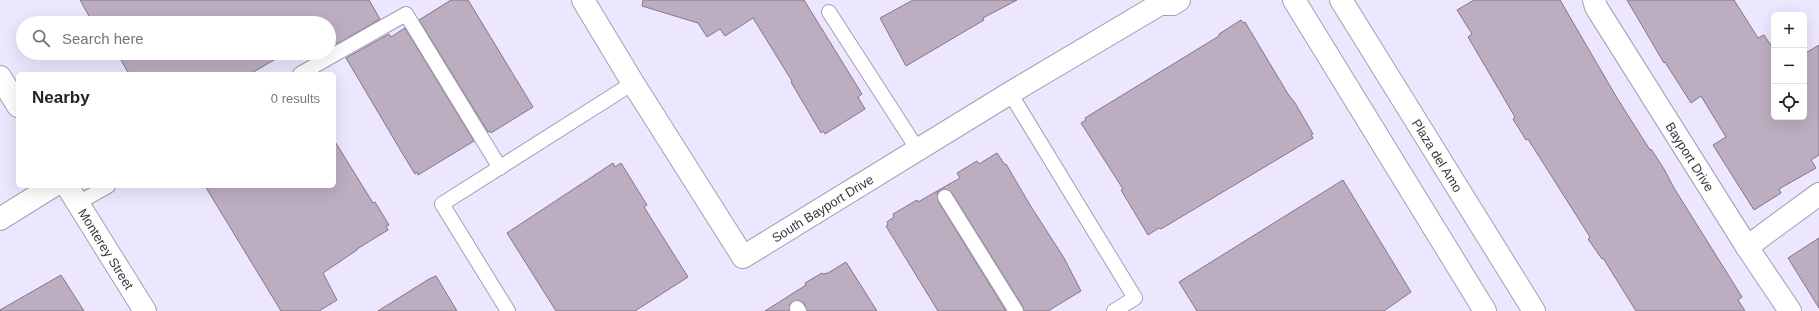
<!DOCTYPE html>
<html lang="en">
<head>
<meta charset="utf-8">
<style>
  :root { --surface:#fff; --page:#f6f6f6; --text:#222; --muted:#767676; --line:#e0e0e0 }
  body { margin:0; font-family:Arial,sans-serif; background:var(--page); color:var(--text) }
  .controls { position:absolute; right:12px; top:12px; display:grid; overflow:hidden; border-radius:6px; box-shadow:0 4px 16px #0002 }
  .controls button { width:36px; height:36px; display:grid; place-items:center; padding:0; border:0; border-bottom:1px solid var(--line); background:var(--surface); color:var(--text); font:20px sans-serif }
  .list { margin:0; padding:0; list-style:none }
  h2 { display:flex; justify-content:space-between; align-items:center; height:52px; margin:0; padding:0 16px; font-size:17px }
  h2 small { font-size:13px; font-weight:400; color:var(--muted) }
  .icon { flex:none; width:22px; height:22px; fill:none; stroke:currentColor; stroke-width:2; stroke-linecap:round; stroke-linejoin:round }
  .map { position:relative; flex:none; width:1819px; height:311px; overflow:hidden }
  .search { position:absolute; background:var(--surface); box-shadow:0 4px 16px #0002; left:16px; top:16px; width:320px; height:44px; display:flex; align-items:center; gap:10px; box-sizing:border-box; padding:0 14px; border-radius:22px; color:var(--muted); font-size:15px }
  .panel { position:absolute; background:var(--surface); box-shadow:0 4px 16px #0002; left:16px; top:72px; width:320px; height:116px; border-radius:6px }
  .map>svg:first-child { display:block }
  .building { fill:#bdadc0; stroke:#847687 }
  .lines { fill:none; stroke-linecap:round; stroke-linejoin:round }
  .lane-casing { stroke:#a49fb4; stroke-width:16 }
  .street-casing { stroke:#a49fb4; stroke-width:24 }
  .secondary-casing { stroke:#a49fb4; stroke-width:24 }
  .lane { stroke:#fff; stroke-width:14 }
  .street { stroke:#fff; stroke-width:22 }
  .secondary { stroke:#fff; stroke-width:22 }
  .labels { text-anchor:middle; stroke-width:3; stroke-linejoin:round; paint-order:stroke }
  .street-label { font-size:13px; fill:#37353e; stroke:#ece7fe }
</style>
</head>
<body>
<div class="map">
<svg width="1819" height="311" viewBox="0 0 1819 311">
  <rect width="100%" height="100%" fill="#ece7fe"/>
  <!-- building -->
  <path class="building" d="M80,0h289l11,19 -43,25 -8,-12v-9h-236z
    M451,0h17l65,107 -42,26 -1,-2 -2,1 -69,-112z
    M643,0h161l58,94 -4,3 7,12 -40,25 -2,-3 -2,2 -30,-51 1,-1 -39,-63 -28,18 -5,-7 -13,8 -9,-14 -56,-17z
    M913,0h104l-34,18 1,2 -78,46 -26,-48z
    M1474,0h86l57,98 33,52 1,-1 13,20 10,19 68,109 -4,3 7,11h-109l-33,-53 -1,1 -14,-20 2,-2 -62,-98 -2,1 -13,-21 2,-2 -47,-80 4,-3 -15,-24z
    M1627,0h107l24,38 6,-3 10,15v67h30v-63l15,-9v110l-8,5 5,8 -37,21 2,4 -27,17 -41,-65 13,-8 -25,-41 -10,7 -26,-41 -1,1z
    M1241,20l2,3 2,-1 43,72 7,9 18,31 -2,1 2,3 -152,91 -2,-1 -11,7 -27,-45 2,-1 -42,-66 5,-3 -1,-2 134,-82v-2z
    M405,28l69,113 -56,34 -1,-3 -2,2 -14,-23 -55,-93 43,-24 2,3z
    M117,53h158l-1,7 -24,14h-121z
    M334,140l39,63 2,-1 14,23 -3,1 2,4 -31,19v1l-34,23 14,27 -18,11h-38l-76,-125h129z
    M997,153l8,12 1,-1 24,41 34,53 17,33 -33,20h-24l-1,-4 -71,-114 -8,-4 -7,4 1,8 68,110h-68l-52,-85 2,-2 -1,-2 7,-5 -1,-3 24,-14 1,2 42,-24 -3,-5 20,-12 2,3z
    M613,163l2,4 6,-4 26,42 -3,2 44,70 -53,34h-79l-49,-78z
    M1343,180l68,112 -27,19h-187l-18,-29z
    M1819,238v70l-31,-50z
    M846,262l31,49h-70l-3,-8 -7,-3 -7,4 -1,7h-24l41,-26 -1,-2 17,-10 1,1 5,-1z
    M61,275l23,36h-84v-1z
    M436,276l21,35h-79l51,-32z"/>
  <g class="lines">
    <defs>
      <path id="lane" d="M829,12l89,138
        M300,74l106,-60 94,154
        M1010,93l125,205 -21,13
        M945,197l71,114
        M78,203l30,-17
        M797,308l2,3
        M508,311l-66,-107 191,-121"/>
      <g id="street">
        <path id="s1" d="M583,0l50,83 110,174 267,-164 150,-89h13l6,-4"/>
        <path id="s2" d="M1594,0l2,7 151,240 43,64"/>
        <path d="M0,219l53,-33"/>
        <path d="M1747,247l72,-53"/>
      </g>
      <g id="secondary">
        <path d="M1294,0l191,311"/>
        <path id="s3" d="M1341,0l193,311"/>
        <path d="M0,77l18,29"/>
        <path id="s4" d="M67,186l78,125"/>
      </g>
    </defs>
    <!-- lane casing -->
    <use href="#lane" class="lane-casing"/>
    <!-- street casing -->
    <use href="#street" class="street-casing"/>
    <!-- secondary casing -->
    <use href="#secondary" class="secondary-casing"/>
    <!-- lane -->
    <use href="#lane" class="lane"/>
    <!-- street -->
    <use href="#street" class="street"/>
    <!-- secondary -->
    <use href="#secondary" class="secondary"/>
  </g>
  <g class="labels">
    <!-- street labels -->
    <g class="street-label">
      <text dy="5" stroke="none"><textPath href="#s3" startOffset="183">Plaza del Amo</textPath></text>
      <text dy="5" stroke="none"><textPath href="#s2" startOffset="184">Bayport Drive</textPath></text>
      <text dy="5" stroke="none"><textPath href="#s1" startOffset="396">South Bayport Drive</textPath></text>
      <text dy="5" stroke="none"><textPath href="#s4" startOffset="74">Monterey Street</textPath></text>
    </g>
  </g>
</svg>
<div class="controls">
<button>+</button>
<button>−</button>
<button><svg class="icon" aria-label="locate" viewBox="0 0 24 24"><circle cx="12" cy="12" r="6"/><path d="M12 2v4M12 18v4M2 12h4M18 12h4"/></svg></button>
</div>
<div class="search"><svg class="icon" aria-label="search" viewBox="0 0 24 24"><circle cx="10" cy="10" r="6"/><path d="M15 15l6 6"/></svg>Search here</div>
<section class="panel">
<h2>Nearby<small>0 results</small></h2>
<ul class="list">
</ul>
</section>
</div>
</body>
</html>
